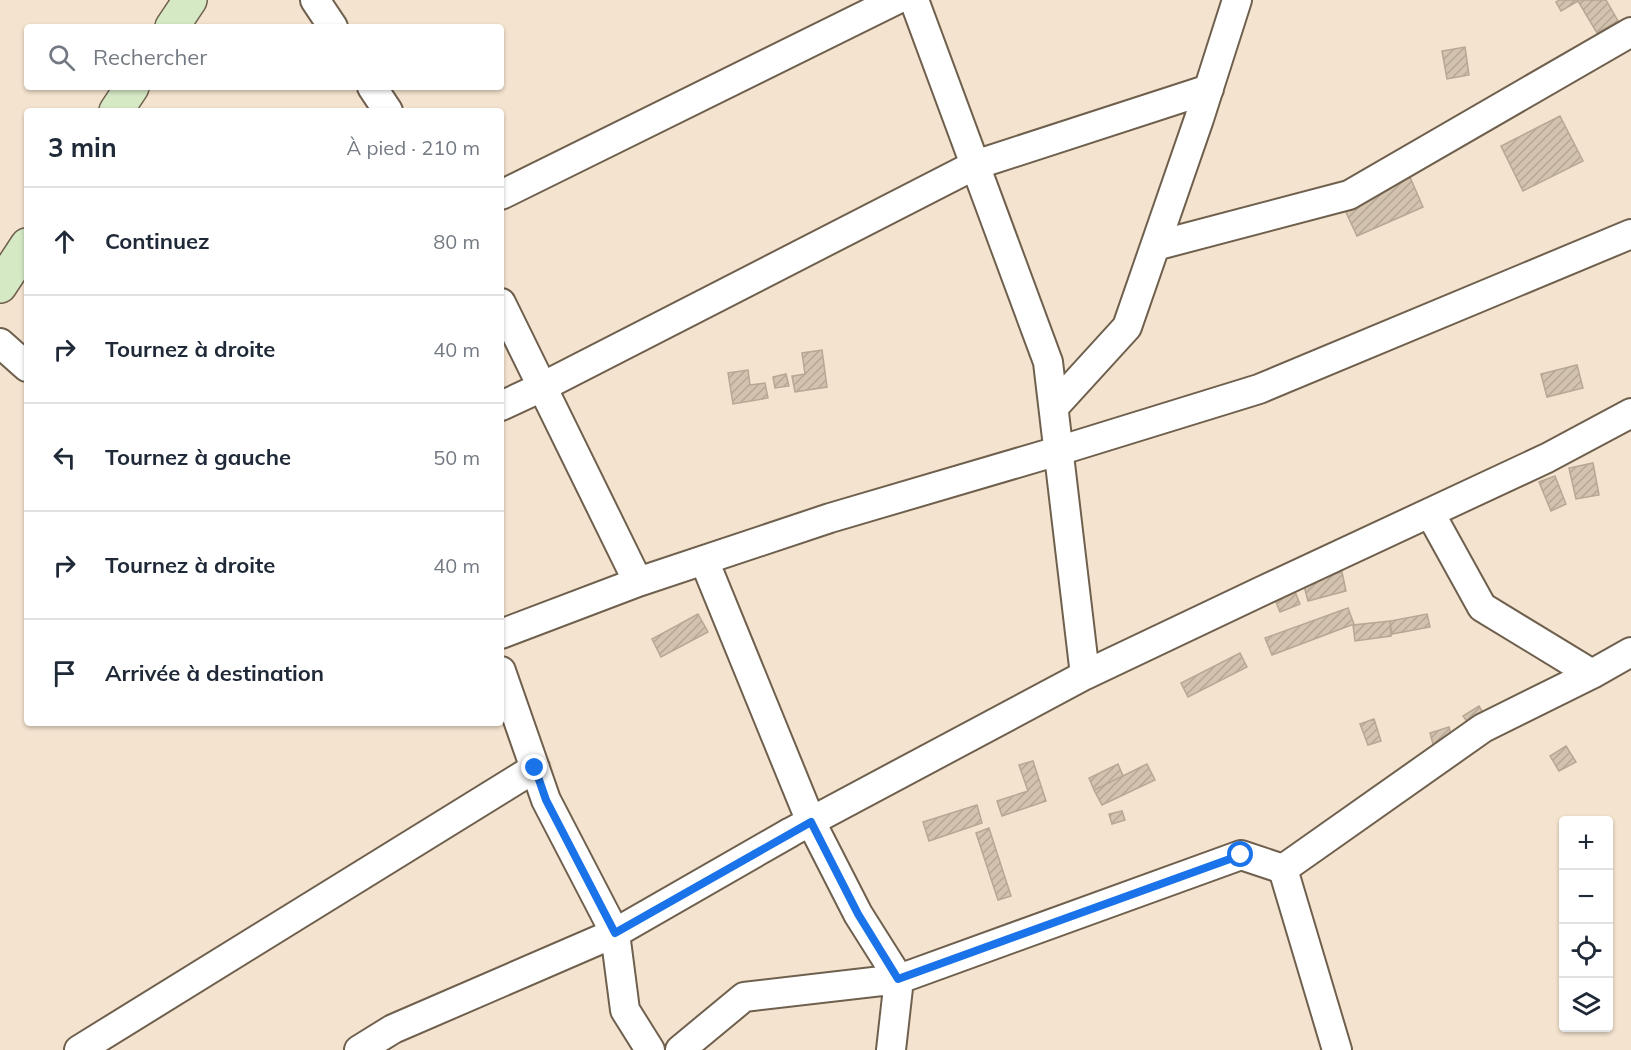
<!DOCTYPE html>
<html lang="fr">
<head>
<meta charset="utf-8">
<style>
  :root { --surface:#fff; --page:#f6f6f7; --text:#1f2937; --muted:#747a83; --line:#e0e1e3 }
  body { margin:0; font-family:Mulish,sans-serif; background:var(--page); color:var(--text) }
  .controls { position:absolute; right:18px; bottom:18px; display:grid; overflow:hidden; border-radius:6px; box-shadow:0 2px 4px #0004 }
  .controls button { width:54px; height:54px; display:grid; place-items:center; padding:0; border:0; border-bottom:2px solid var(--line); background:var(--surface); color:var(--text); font:30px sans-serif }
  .stop { position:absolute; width:18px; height:18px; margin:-14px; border:4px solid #1a73e8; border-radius:50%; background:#fff }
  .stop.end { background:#1a73e8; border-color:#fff; box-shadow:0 2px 6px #0008 }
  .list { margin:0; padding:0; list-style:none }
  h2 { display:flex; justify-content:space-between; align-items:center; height:78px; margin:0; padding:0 24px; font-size:26px }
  h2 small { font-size:20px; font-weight:400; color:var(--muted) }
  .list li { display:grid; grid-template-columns:39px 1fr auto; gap:18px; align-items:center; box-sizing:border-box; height:108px; padding:0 24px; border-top:2px solid var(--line) }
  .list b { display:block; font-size:22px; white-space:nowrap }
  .list em { font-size:20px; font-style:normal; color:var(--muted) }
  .icon { flex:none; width:33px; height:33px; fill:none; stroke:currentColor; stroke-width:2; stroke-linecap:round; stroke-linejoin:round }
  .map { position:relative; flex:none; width:1631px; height:1050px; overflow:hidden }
  .search { position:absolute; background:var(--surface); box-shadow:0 2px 4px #0004; left:24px; top:24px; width:480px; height:66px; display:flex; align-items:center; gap:15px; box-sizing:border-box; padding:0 21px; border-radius:6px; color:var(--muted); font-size:22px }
  .panel { position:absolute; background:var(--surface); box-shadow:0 2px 4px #0004; left:24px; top:108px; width:480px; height:618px; border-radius:6px }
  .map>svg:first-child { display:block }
  .building { fill:url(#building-hatch); stroke:#b7a793; stroke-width:1.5 }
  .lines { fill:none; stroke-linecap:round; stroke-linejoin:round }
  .street-casing { stroke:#6f604e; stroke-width:32 }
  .secondary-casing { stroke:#6f604e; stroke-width:36 }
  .street { stroke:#fff; stroke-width:28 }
  .secondary { stroke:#d5e9c5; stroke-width:33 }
  .route { stroke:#1a73e8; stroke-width:8 }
</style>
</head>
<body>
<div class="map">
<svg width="1631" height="1050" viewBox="0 0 1631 1050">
  <defs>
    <pattern id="building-hatch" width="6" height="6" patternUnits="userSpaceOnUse" patternTransform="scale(1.5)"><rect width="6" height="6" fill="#d3c2ae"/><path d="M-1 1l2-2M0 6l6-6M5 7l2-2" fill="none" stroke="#b5a795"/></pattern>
  </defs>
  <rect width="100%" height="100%" fill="#f4e3ce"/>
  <!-- building -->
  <path class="building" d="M1559,0h47l12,21 -21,12 -19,-32 -17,10 -5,-9z
    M1465,47l4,28 -22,4 -5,-28z
    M1560,116l23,45 -60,30 -22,-45z
    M1410,177l13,30 -66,29 -14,-30z
    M822,350l5,37 -32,5 -3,-16 13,-2 -3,-21z
    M1577,365l6,23 -36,9 -6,-23z
    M748,370l2,15 15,-2 3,15 -35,6 -5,-31z
    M786,374l3,12 -14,2 -2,-11z
    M1593,463l6,32 -23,4 -7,-31z
    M1555,476l11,28 -15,7 -12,-29z
    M1342,572l4,19 -38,10 -5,-19z
    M1294,589l6,15 -20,8 -6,-15z
    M1348,608l6,16 -82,31 -7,-17z
    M698,614l10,18 -47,25 -9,-18z
    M1427,614l3,13 -38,7 -2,-13z
    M1390,621l1,15 -36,5 -2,-16z
    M1240,653l7,14 -59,30 -7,-14z
    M1479,706l7,12 -15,9 -8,-11z
    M1374,719l7,22 -13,4 -8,-21z
    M1449,727l3,11 -19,6 -3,-11z
    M1566,746l10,16 -17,9 -9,-15z
    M1033,761l13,40 -44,15 -5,-15 31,-10 -9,-26z
    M1118,764l5,12 -29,14 -5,-12z
    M1147,764l8,16 -53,25 -8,-15z
    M977,805l5,18 -53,18 -6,-19z
    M1122,811l3,9 -13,4 -3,-10z
    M989,828l22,68 -13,4 -22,-67z"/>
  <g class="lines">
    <defs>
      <path id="street" d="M315,0l18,27
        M914,0l134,362 37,313
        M372,87l16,24
        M501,195l395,-195
        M1155,246l194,-51 282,-163
        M501,303l137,279
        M0,343l27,24
        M501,406l41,-19 433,-222 234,-76
        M1054,407l73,-80 72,-208 38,-119
        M1430,513l52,94 110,67
        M704,560l107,262 47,92 41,65 -8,71
        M501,634l137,-52 192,-64 228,-67 201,-62 372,-155
        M501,671l45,129 69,133 10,77 25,40
        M1283,869l54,181
        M79,1050l456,-282
        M359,1050l34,-21 222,-96 176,-101 294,-157 179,-85 283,-132 84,-45
        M680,1050l64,-53 155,-18 342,-124 42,14 200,-141 109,-54 39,-22"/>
      <path id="secondary" d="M172,27l18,-27
        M116,111l16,-24
        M0,286l27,-41"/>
    </defs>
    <!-- street casing -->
    <use href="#street" class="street-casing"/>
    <!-- secondary casing -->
    <use href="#secondary" class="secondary-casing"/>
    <!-- street -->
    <use href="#street" class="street"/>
    <!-- secondary -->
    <use href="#secondary" class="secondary"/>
  </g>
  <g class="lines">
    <!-- route -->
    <path class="route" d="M535,768l11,32 69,133 196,-111 47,92 40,65 343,-124"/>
  </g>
</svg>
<div class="controls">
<button>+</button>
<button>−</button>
<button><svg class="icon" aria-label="locate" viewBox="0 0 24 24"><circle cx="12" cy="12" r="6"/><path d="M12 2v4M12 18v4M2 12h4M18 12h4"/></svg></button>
<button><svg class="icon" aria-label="layers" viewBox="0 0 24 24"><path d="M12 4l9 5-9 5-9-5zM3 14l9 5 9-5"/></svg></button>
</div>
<div class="stop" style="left:1241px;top:855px"></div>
<div class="stop end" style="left:535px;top:768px"></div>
<div class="search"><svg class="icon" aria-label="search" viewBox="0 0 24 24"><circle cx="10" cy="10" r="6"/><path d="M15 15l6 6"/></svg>Rechercher</div>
<section class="panel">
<h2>3 min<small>À pied · 210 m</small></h2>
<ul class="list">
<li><svg class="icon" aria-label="ahead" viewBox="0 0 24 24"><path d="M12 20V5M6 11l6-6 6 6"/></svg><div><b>Continuez</b></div><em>80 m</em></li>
<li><svg class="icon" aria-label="right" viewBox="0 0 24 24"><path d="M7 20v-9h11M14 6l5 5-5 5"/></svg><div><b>Tournez à droite</b></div><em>40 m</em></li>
<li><svg class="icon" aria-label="left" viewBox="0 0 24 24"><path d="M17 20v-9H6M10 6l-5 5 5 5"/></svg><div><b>Tournez à gauche</b></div><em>50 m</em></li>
<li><svg class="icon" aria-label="right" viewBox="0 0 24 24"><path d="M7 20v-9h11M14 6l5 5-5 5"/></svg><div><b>Tournez à droite</b></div><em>40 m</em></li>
<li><svg class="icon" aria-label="arrive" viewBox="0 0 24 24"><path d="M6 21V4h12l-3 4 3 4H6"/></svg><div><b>Arrivée à destination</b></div></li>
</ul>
</section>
</div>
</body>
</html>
